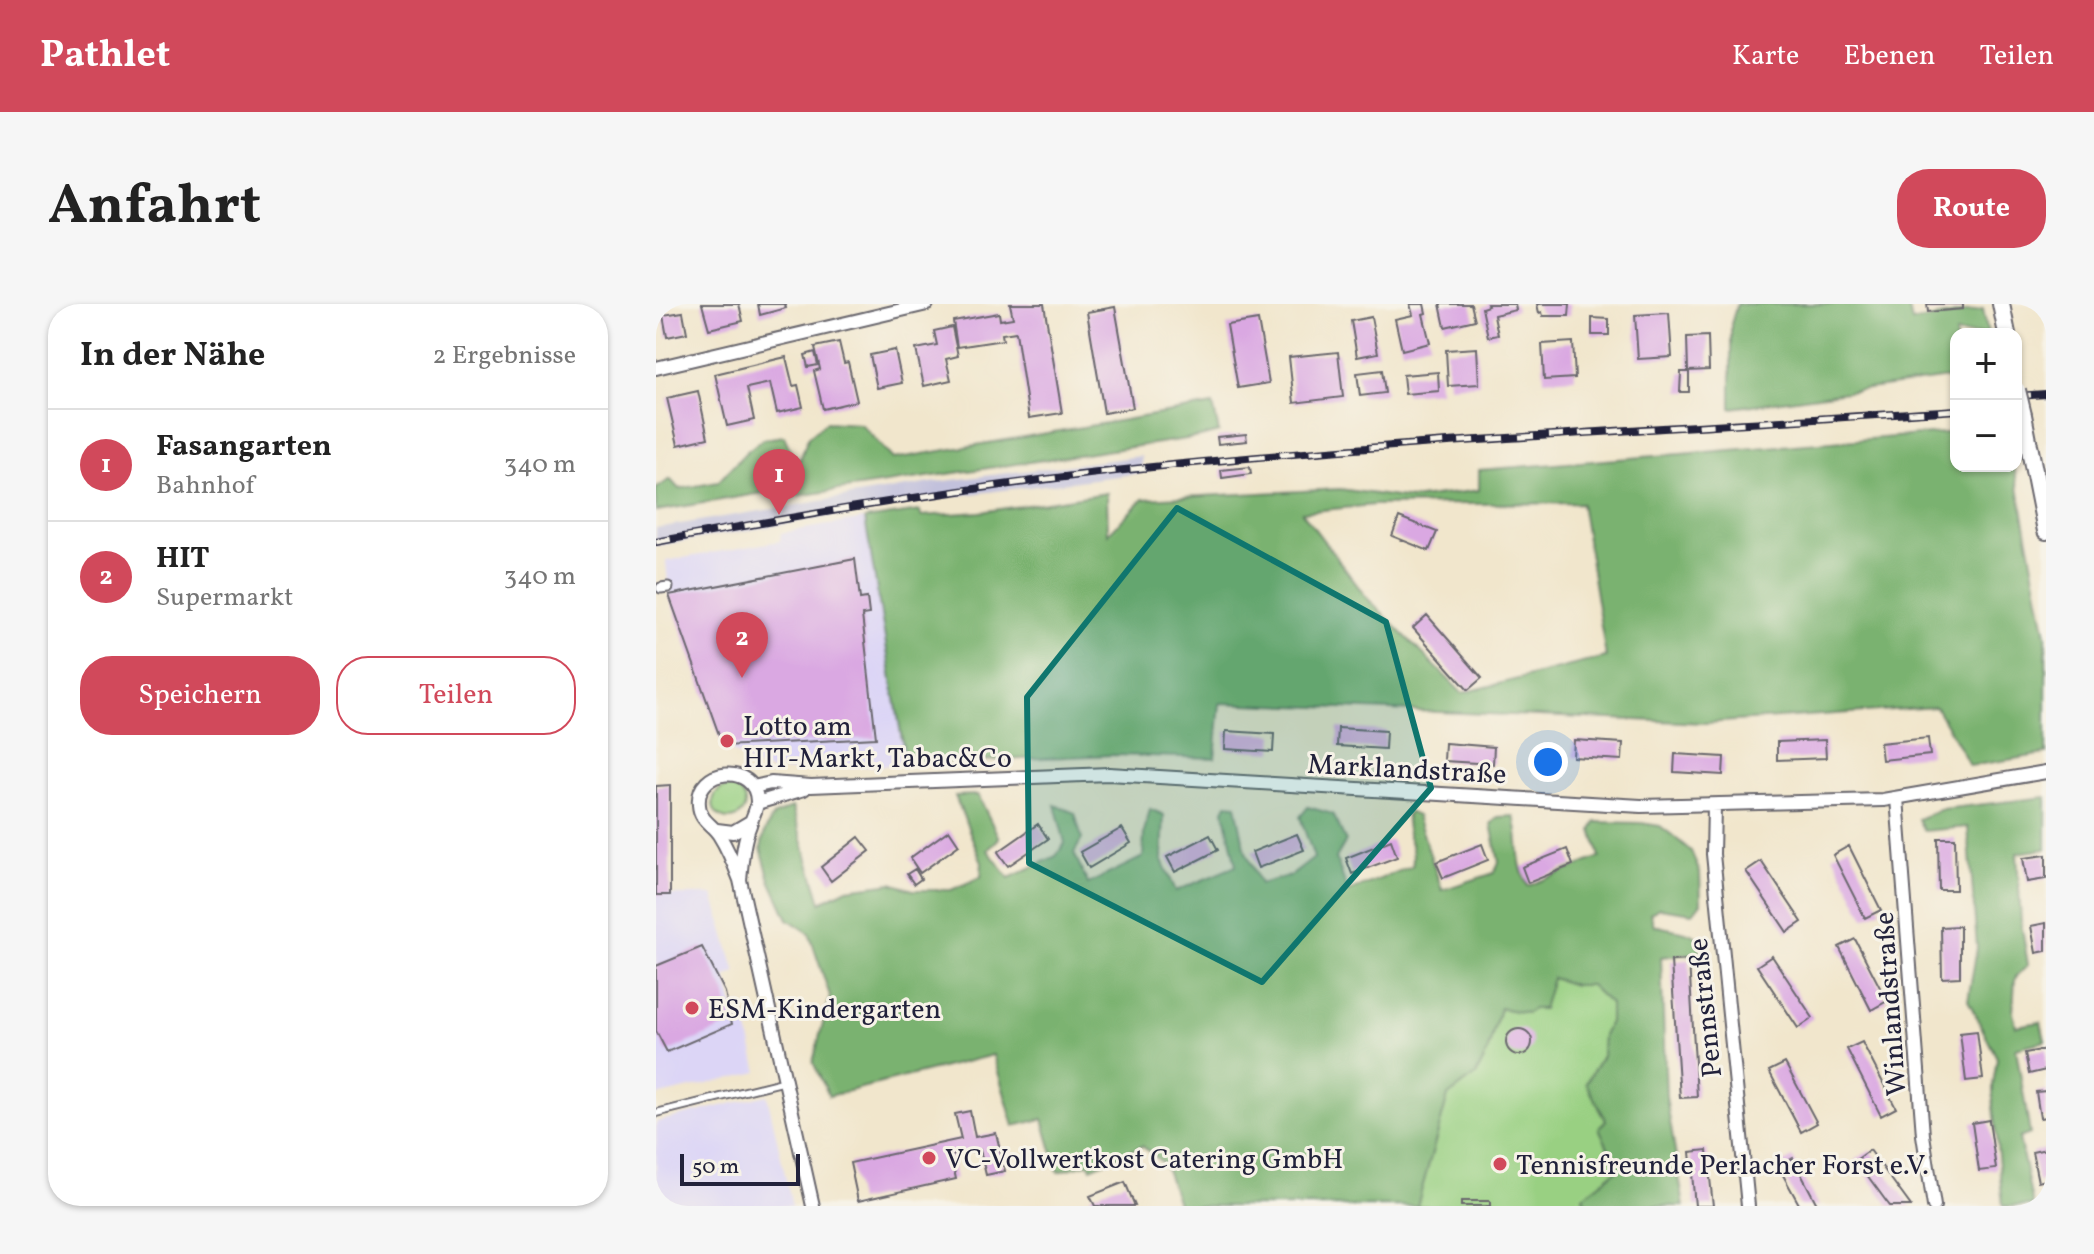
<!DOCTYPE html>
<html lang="de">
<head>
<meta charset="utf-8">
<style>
  :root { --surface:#fff; --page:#f6f6f6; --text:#222; --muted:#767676; --line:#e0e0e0; --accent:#d1495b }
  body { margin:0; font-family:Vollkorn,serif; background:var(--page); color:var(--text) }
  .controls { position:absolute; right:24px; top:24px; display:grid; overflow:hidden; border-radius:16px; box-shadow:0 2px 6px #0004 }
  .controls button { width:72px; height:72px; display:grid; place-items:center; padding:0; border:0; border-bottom:2px solid var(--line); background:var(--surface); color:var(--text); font:40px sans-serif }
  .scale { position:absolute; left:24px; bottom:20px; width:120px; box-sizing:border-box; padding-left:8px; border:4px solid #22223b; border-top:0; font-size:22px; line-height:28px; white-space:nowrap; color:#22223b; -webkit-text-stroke:6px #f7f3e8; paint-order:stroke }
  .you { position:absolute; left:892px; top:458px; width:28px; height:28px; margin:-20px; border:6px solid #fff; border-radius:50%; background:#1a73e8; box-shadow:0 0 0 12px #1a73e833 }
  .badge { display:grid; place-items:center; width:52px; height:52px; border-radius:50%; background:var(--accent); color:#fff; font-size:26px; font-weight:700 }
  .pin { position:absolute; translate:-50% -66px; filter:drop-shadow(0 2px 4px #0008) }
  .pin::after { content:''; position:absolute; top:42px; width:28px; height:24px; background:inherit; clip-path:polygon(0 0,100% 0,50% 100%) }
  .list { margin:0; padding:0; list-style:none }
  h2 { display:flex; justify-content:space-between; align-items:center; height:104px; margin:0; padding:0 32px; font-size:34px }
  h2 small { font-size:26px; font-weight:400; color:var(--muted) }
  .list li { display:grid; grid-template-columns:52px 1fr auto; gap:24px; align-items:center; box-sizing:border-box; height:112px; padding:0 32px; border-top:2px solid var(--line) }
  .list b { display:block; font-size:30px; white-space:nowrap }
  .list p { margin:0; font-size:26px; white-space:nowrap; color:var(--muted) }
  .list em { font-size:26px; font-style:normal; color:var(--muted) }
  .actions { display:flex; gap:16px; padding:24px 32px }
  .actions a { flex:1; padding:18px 0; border:2px solid var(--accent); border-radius:32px; text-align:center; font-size:28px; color:var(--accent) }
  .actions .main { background:var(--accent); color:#fff }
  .map { position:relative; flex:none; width:1390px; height:902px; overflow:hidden; border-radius:32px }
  header { display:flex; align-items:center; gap:48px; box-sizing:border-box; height:112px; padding:0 40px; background:var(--accent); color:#fff }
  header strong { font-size:38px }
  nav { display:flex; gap:44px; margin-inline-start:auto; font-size:28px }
  .intro { display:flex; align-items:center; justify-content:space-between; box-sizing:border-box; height:192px; padding:0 48px }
  h1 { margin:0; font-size:56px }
  .button { padding:20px 36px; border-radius:32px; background:var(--accent); color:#fff; font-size:28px; font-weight:700 }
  main { display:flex; gap:48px; padding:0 48px }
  aside { flex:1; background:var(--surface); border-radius:32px; box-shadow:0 2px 6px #0004 }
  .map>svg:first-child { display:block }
  .built { fill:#dcd5f6 }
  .industrial { fill:#c2c1dc }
  .green { fill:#99d082; stroke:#5e795e; stroke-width:2 }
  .forest { fill:#7ab270; stroke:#4e6a56; stroke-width:2; fill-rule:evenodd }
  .building { fill:#daa8e2 }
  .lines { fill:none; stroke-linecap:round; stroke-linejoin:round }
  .service-casing { stroke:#6a676e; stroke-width:10 }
  .pedestrian-casing { stroke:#6a676e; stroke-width:13 }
  .minor-casing { stroke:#6a676e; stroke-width:16 }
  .tertiary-casing { stroke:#6a676e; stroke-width:20 }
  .service { stroke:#fff; stroke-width:6 }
  .pedestrian { stroke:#fff; stroke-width:9 }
  .minor { stroke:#fff; stroke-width:12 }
  .tertiary { stroke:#fff; stroke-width:16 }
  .rail-casing { stroke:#22223b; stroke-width:8 }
  .rail { stroke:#f7f3e8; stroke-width:5; stroke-dasharray:15; stroke-linecap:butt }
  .tertiary-bridge-casing { stroke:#6a676e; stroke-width:20; stroke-linecap:butt }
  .tertiary-bridge { stroke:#fff; stroke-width:16 }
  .marked { fill:#0f766e; fill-opacity:0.2; stroke:#0f766e; stroke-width:6; stroke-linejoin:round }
  .poi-dot { fill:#d1495b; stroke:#f7f3e8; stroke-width:3 }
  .labels { text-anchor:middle; stroke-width:6; stroke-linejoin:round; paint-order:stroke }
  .poi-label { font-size:28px; fill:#22223b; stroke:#f7f3e8; text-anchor:start }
  .street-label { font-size:28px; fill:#22223b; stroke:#f7f3e8 }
</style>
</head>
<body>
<header>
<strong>Pathlet</strong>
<nav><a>Karte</a><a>Ebenen</a><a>Teilen</a></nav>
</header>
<div class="intro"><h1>Anfahrt</h1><a class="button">Route</a></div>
<main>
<aside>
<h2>In der Nähe<small>2 Ergebnisse</small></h2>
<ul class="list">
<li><span class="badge">1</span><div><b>Fasangarten</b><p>Bahnhof</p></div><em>340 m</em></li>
<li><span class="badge">2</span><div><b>HIT</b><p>Supermarkt</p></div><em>340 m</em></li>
</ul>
<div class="actions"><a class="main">Speichern</a><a>Teilen</a></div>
</aside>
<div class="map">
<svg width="1390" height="902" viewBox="0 0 1390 902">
  <rect width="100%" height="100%" fill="#f7f3e8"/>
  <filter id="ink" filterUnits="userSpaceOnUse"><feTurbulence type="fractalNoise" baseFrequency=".0125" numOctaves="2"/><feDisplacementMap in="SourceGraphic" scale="16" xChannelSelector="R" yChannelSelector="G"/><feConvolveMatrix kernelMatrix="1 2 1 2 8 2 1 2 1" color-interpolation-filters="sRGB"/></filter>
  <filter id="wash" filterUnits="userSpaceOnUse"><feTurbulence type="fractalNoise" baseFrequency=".006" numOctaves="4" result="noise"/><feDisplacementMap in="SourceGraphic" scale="32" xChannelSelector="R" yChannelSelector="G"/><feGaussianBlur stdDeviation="1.8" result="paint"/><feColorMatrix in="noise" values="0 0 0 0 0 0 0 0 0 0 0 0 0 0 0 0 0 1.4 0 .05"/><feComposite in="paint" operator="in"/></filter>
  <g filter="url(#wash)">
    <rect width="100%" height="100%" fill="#f1e6cc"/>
    <!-- built -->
    <path class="built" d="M209,215l41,245 -115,7h-20l-15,-5 -33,-20 -54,-151 -3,-34 114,-20 1,-8z
      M14,481v110h43l23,78 -10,3 7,30 9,-2 16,68 -102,24v-310z
      M111,791l25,111h-136v-84z"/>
    <!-- industrial -->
    <path class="industrial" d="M485,152l1,17 -203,25 -283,48v-18l281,-46z"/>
    <!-- green -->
    <path class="green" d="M57 499a16 16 0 1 1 32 0a16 16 0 1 1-32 0Z
      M896,674l22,7h16l20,19v19l-7,12 -1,21 -7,15 5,41 7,8 4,37 8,12 -36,27 3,10h-169l31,-110 28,-21 11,-22 13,-45 27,5z"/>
    <!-- forest -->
    <path class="forest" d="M1081,0h171l4,18 71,-13 5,25h-32v43l-225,31v-84z
      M557,101l6,27 -19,5 -423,62 -2,-8 -119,20v-22l14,-10 9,10 39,-7 29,-31 16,-12 21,-3 9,20 7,4 8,-23 18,-15 35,2 32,35z
      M1300,128v34h58l32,169v119l-76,12 -34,-59 -230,16 -486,-20 -5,55 -102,-3 -207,9 -41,-245 55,-8 1,5 59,-4 127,-19 1,41 35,-35 197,-10 71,10 68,-9v-20zM925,199l25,154 -144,36 -95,-95 -65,-86 72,-7z
      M322,491l21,43 -11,12 21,28 47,-22 9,-13 -10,-38 20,8 7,26 -8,14 14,31 55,-27 1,-25 6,-23 14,6 -2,45 14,31 60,-25 -12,-56 3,-6 9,1 9,45 15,34 32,-9 22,-17 -14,-41 8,-10 25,7 13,27 -10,17 12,34 64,-26c5,-19 -11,-37 -4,-54l9,4 25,74 52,-17 5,-11 -8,-38 7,-7 16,-1c7,26 1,46 14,70l72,-29 -8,-27 4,-8 45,1 19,3 12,9 19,16 9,22 1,30 -8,10 -33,-5 -10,5 4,12c16,5 33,4 46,14l-1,14 -38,4 5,140 18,109h-98l-3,-10 35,-27 -19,-41 7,-8 -20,-37 16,-27 1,-21 7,-13v-18l-20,-19h-16l-22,-7 -9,31h-10l-6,4 -27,-5 -13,45 -11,22 -28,21 -31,110h-238l-15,-42 -22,-18 -51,22 -2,-5 -31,9 -15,-53 -29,7 -21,-71 -164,41 -16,-34 17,-66 -21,-63 -21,-14 -18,-39 -9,-32 4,-17 8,-15 19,-9 29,95 26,-13 45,-6 21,7h38l30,-13 1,-15 -27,-66z
      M1390,493v52l-29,4 4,69 7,43 -13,13 -2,35 3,13 25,-4 4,19 -29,7 14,86 -11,4 14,68h-30l-10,-100v-21l4,-27 -29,-58 9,-52 -9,-121 -44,4 -6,-12 24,-10z"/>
    <g id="blocks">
      <!-- building -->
      <path class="building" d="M46,0h37l4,17 -34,8z
        M102,0h27l1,4 -26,7z
        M354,0h34l18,109 -33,5 -13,-86 -14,2 1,6 -46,7 -4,-26 46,-8 1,7 13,-2z
        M754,0h14l2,9 -3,1 7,29 -28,7 -7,-31 18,-4z
        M784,0h31l4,16 -30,7z
        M831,0h28l1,6 -22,5 4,20 -10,2 -6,-29 6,-2z
        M881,0h33l-1,12h-26l-1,-4 -3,1z
        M1271,0h36v5l-35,3z
        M459,3l18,101 -29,5 -17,-101z
        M27,8l4,21 -20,4 -4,-22z
        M1013,9l3,44 -34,2 -3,-44z
        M715,13l7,36 -21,4 -6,-36z
        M936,14l17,1v16h-17z
        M602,16l11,63 -31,5 -11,-63z
        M296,23l6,29 -12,3 5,21 -27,6 -8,-37 21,-4 -3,-14z
        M1052,32l1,34 -21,1 -1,-34z
        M183,38l5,21 4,-1 9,39 -34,8 -9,-38 6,-2 -5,-22z
        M917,38l2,36 -31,2 -2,-36z
        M821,44l2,36 -31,2 -2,-36z
        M239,46l7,33 -25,5 -7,-33z
        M159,48l3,13 -10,2 -3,-12z
        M682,48l5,45 -49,6 -5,-46z
        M130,53l7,29 5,-1 5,22 -26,6 -7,-30 -23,5 7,32 -27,6 -12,-52z
        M726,66l3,23 -25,3 -3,-23z
        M782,68l1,19 -34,3 -2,-19z
        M1025,68h8v20h-9z
        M42,87l10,47 -30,7 -11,-47z
        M590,130l1,7 -29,3 -1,-7z
        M594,163l1,7 -29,4 -1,-8z
        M743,213l38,15 -8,19 -37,-15z
        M199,255l5,40 7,-1 2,16 -7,1 14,123 -153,8 -54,-151z
        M771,311l55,63 -14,12 -55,-62z
        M682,424l48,3 -1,18 -48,-3z
        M570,427l48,3 -1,18 -48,-3z
        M1272,434l2,17 -48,5 -2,-17z
        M918,436l49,3 -1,17 -49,-3z
        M1169,436l1,18 -49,2v-18z
        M789,439l49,4 -1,17 -49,-3z
        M1019,450l49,3 -1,18 -49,-3z
        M14,481v110h-14v-109z
        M382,520l10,15 -40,27 -10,-14z
        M466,524l9,15 -42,25 -9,-16z
        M293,526l10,15 -39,28 -10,-15z
        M641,530l7,16 -46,18 -6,-16z
        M554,531l8,15 -43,22 -8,-15z
        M203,533l11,14 -39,30 -10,-14z
        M1282,534h17l1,52h-17z
        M735,536l6,17 -45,17 -6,-16z
        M826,540l6,16 -45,18 -7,-16z
        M1193,542l32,64 -16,8 -32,-63z
        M911,545l6,16 -45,18 -6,-16z
        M1390,551v24l-19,3 -4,-24z
        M1105,557l41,61 -15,10 -41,-61z
        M259,565l6,10 -7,5 -7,-10z
        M1390,619v28l-10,2 -5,-27z
        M1304,622v51l-18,1 -1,-51z
        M1199,635l32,62 -16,9 -32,-63z
        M46,643l23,45 7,32 -65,28 -11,-21v-65z
        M1116,652l41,62 -15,10 -41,-62z
        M1033,656l8,137 -17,1 -9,-137z
        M850 738a13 13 0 1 1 26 0a13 13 0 1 1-26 0Z
        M1321,727l6,48 -17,2 -6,-48z
        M1206,738l34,66 -15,8 -34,-67z
        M1390,745v21l-17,4 -4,-21z
        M1129,759l32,60 -16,9 -32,-61z
        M1390,787v26l-6,1 -4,-26z
        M314,807l5,26 21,-4 9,38 -19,4 -6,-25 -29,6 5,23 -98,22 -8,-38 111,-24 -6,-25z
        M1333,816l7,49 -17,2 -7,-48z
        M1390,845v31l-8,2 -6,-30z
        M1051,846l6,56h-18l-5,-54z
        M1214,846l30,41 11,15h-21l-4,-5 -30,-41z
        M1137,854l8,16 17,32h-18l-22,-40z
        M469,878l10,24h-40l-5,-10z
        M805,897h29v5h-29z"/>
    </g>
  </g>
  <g filter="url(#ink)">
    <use href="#blocks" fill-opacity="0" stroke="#6a676e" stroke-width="2"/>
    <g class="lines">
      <defs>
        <path id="service" d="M0,809l130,-32"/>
        <path id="pedestrian" d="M5,284l7,-1"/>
        <path id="minor" d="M0,64l271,-64
          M97,483l18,-4 40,3 298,-12 532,32 242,-6 163,-28
          M1241,494l26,337 11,71
          M101,499l47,-14
          M1058,502l-1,48 35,352
          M61,526l16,2 17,-10
          M84,576c2,-19 3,-38 10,-55 2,-9 7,-14 7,-24 -1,-38 -62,-34 -58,4 1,16 13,19 20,30 9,14 15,29 21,45l73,326"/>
        <path id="tertiary" d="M1345,0l6,30
          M1367,111l23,116"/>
      </defs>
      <!-- service casing -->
      <use href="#service" class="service-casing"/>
      <!-- pedestrian casing -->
      <use href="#pedestrian" class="pedestrian-casing"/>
      <!-- minor casing -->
      <use href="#minor" class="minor-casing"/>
      <!-- tertiary casing -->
      <use href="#tertiary" class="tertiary-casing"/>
      <!-- service -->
      <use href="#service" class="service"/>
      <!-- pedestrian -->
      <use href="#pedestrian" class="pedestrian"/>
      <!-- minor -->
      <use href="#minor" class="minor"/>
      <!-- tertiary -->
      <use href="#tertiary" class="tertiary"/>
      <defs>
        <path id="rail" d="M1360,92l30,-2
          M0,238c161,-30 324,-57 487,-74 270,-28 542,-40 813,-58"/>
      </defs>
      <!-- rail casing -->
      <use href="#rail" class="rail-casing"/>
      <!-- rail -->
      <use href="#rail" class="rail"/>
      <defs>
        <path id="tertiary-bridge" d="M1361,86l6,25"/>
      </defs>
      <!-- tertiary-bridge casing -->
      <use href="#tertiary-bridge" class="tertiary-bridge-casing"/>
      <!-- tertiary-bridge -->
      <use href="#tertiary-bridge" class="tertiary-bridge"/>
    </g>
  </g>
  <!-- marked area -->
  <path class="marked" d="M521,204l209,114 45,166 -169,194 -233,-119 -2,-166z"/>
  <!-- markers -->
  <g class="poi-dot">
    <circle cx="71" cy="437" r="8"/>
    <circle cx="36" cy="704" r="8"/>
    <circle cx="273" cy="854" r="8"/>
    <circle cx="844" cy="860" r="8"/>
  </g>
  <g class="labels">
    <!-- poi labels -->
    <g class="poi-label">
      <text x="87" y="431">Lotto am<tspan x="87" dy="32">HIT-Markt, Tabac&amp;Co</tspan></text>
      <text x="52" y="714">ESM-Kindergarten</text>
      <text x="289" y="864">VC-Vollwertkost Catering GmbH</text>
      <text x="860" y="870">Tennisfreunde Perlacher Forst e.V.</text>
    </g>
    <!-- street labels -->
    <g class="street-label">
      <text transform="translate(751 464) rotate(3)" y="10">Marklandstraße</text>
      <text transform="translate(1233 700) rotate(-94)" y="10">Winlandstraße</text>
      <text transform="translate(1048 704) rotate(-96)" y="10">Pennstraße</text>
    </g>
  </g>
</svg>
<div class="controls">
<button>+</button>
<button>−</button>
</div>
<div class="scale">50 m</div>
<div class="you"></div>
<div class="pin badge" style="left:123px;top:211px">1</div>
<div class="pin badge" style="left:86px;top:374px">2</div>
</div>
</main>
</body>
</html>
